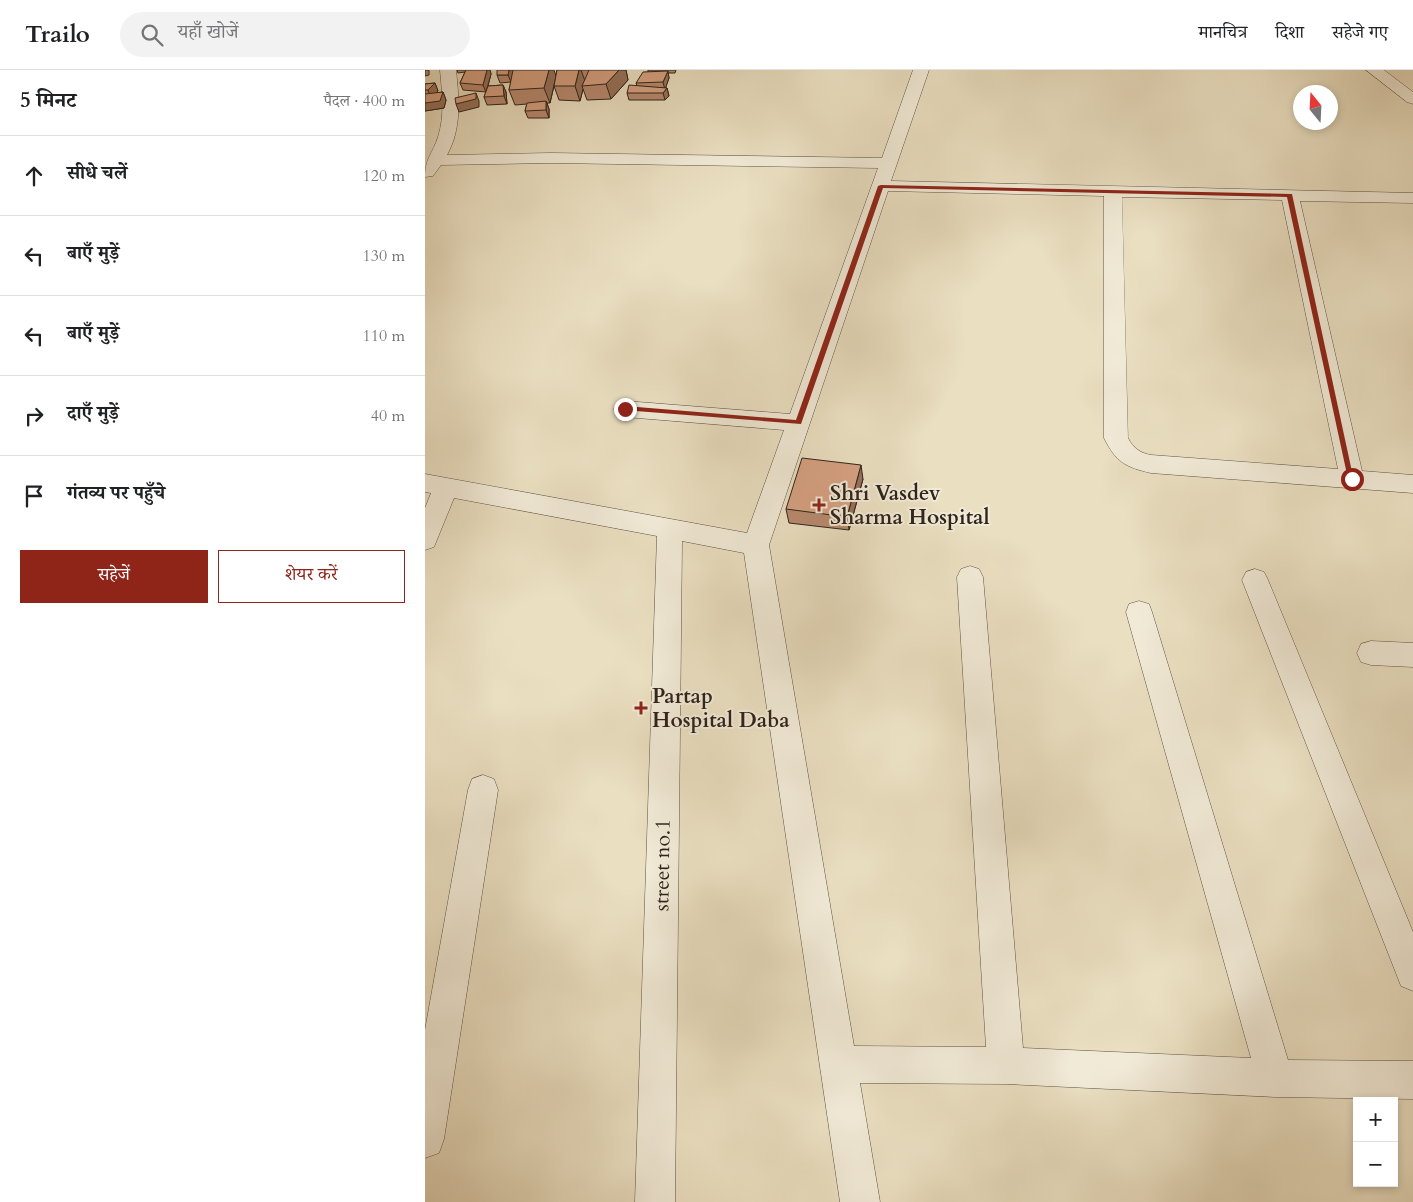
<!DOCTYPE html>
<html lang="hi">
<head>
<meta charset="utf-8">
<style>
  :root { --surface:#fff; --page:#f2f2f2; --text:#202124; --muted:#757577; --line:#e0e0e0; --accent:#8f2418 }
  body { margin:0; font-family:Cardo,"Noto Serif Devanagari",serif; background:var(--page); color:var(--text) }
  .controls { position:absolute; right:15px; bottom:15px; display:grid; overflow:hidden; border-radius:0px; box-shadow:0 2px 8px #0003 }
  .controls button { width:45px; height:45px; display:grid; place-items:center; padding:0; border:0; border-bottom:1px solid var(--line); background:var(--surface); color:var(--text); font:25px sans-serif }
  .compass { position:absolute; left:868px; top:15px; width:45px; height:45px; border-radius:50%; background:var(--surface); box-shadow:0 2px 8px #0003; rotate:342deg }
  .stop { position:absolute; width:15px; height:15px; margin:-11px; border:4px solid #8f2418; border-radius:50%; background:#fff }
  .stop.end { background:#8f2418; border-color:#fff; box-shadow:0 1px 5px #0008 }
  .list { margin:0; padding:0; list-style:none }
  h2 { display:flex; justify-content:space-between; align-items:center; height:65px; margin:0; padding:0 20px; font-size:21px }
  h2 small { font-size:16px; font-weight:400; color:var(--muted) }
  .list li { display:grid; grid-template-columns:32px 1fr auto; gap:15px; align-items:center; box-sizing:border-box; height:80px; padding:0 20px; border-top:1px solid var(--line) }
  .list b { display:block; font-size:19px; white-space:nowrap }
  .list em { font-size:16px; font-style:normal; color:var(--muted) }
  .actions { display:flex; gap:10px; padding:15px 20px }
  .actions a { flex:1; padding:11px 0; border:1px solid var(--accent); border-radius:0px; text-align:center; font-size:18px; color:var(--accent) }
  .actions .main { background:var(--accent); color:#fff }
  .icon { flex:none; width:28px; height:28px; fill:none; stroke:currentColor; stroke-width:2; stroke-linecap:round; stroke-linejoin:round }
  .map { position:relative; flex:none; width:988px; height:1132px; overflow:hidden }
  header { display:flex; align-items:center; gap:30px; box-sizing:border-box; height:70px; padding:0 25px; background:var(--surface); border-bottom:1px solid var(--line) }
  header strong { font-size:24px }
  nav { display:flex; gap:28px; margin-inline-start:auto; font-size:18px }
  .search { width:350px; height:45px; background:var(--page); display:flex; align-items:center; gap:12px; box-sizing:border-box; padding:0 18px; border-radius:28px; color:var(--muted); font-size:19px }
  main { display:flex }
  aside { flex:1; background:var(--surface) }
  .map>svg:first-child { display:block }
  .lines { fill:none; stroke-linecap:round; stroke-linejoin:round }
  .minor-casing { stroke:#5d5344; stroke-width:1 }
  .minor { fill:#f1ead7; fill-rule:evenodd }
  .wall { fill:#b88a70; stroke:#2e241b }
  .shaded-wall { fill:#96715b; stroke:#2e241b }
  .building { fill:#d6a182; stroke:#2e241b }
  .route { fill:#8f2418 }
  .poi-dot { fill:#8f2418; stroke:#f1ead7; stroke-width:2 }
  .labels { text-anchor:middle; stroke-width:4; stroke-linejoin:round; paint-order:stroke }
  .poi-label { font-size:21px; font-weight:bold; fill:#2e241b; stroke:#f1ead7; text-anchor:start }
  .street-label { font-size:21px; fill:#2e241b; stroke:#f1ead7 }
</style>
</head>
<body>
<header>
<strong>Trailo</strong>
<div class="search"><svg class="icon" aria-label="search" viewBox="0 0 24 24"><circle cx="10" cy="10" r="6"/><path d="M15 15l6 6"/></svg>यहाँ खोजें</div>
<nav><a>मानचित्र</a><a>दिशा</a><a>सहेजे गए</a></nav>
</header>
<main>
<aside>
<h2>5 मिनट<small>पैदल · 400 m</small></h2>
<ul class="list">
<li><svg class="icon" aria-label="ahead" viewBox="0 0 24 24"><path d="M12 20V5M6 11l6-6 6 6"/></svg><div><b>सीधे चलें</b></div><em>120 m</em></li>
<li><svg class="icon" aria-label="left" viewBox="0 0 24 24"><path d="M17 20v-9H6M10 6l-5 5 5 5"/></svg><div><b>बाएँ मुड़ें</b></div><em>130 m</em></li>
<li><svg class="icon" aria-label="left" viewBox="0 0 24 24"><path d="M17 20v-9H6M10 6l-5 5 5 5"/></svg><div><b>बाएँ मुड़ें</b></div><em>110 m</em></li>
<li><svg class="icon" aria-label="right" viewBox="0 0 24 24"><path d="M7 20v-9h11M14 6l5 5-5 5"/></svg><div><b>दाएँ मुड़ें</b></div><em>40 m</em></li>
<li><svg class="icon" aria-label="arrive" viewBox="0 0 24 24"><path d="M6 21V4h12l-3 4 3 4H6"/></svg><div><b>गंतव्य पर पहुँचे</b></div></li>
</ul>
<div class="actions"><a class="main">सहेजें</a><a>शेयर करें</a></div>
</aside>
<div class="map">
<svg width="988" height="1132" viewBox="0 0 988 1132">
  <rect width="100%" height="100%" fill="#eadfc1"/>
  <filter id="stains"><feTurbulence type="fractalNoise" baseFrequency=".004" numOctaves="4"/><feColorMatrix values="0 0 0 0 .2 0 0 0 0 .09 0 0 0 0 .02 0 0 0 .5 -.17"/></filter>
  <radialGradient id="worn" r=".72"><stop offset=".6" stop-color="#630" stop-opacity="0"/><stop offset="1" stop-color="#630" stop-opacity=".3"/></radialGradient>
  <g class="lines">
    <defs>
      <path id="minor" d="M15,0h16c3,29 6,58 -9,85l104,-2 331,5 31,-88h16l-38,111 522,12v10l-113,-2 62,270 51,4v18l-262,-20c-26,-6 -35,-11 -47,-35v-242l-216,-5 -119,354 85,501 132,1 -29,-470 4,-8 9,-3 9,3 4,8 40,471 228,10 -125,-446 3,-8 10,-3 10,3 3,8 136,448 125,1v38l-138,-2 -269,-13 -146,-1 20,119h-40l-96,-649 -62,-12 -7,661h-40l22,-666 -203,-38 -20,49 -9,3v-42l6,-15 -6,-1v-18l322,59 37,-103 -159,-13 -8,-2 -3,-6 3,-6 8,-2 165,13 88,-246 -327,-5 -110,2 -8,11 -8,1c0,-19 8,-24 13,-40 7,-22 4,-45 2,-67zM697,127l160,3 56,269 -187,-14c-11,-2 -18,-7 -23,-17z
        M941,0h18l29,22v12l-6,-2z
        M830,499l9,3 4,8 145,352v59l-12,-5 -159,-406 4,-8z
        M946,571l42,2v24l-42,-2 -10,-3 -4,-9 4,-9z
        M58,705l11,4 4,11 -54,349 -5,14 -14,5v-128l43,-240 4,-11z"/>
    </defs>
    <!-- minor casing -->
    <use href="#minor" class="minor-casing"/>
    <!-- minor -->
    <use href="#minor" class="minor"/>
  </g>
  <!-- wall -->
  <path class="wall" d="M0,0h4v5l-4,1z
    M32,0h33l1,4 -3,12 15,-1 3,7 1,12 -20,1 -3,-8 2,-5 -23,-2 -3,-7 5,-11 -7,1z
    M132,0h69l2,10 -17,19 -24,1 -4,-11 -3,12 -21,-1 -5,-14 -4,17h-3l2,6v9h-21l-3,-7 2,-7 -12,1 -6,-15 2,-8 -11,1 -3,-8h59z
    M223,0h28l-1,3h-7l1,5 -4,10h2l2,8 -4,4h-36l-2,-7 10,-7 -1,-3 12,-11z
    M10,13l3,8 -2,2 7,-1 3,8 -2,8 -19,3v-27z
    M438,409l-14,51 -60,-7 -3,-14z"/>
  <!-- shaded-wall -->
  <path class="shaded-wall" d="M62,0h3l1,4 -5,18 -3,-7z
    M84,0h5l-3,12 -3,-7z
    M124,0h5l2,6 -6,27 -6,-15z
    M154,0h2l4,11 -3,5 1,3 -3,12 -5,-15z
    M194,0h7l2,10 -17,19 -5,-15z
    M243,1l1,7 -4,12 -2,-8z
    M10,13l3,8 -7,7 -3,-8z
    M78,15l3,7 1,12 -3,-8z
    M242,18l2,8 -4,4 -2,-7z
    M18,22l3,8 -2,8 -19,3v-8z
    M51,23l3,8v6l-20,5 -3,-8z
    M121,31l3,8v9l-3,-8z
    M436,395l2,14 -14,51 -2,-13z"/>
  <!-- building -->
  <path class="building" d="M41,0h21l-4,15 -23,-2z
    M72,0h12l-1,5h-11z
    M88,0h36l-5,18 -35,2z
    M132,0h22l-4,16h-21z
    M164,0h30l-13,14 -24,2z
    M243,1l-5,11 -27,1 7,-11z
    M10,13l-7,7h-3v-6z
    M78,15l1,11 -20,1 4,-11z
    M204,15l38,3 -4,5h-36z
    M18,22l-3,9 -15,2v-9z
    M51,23v6l-20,5 -1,-6z
    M121,31v9l-21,1 2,-8z
    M377,388l59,7 -14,52 -61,-8z"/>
  <!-- route -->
  <path class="route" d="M456,115l411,9 62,287 -6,-2 -61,-282 -404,-9 -82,236 -178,-14v-3l2,-1 171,14 82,-234z"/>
  <!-- markers -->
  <g class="poi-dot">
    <path d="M391.5 427.5h5v5h5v5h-5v5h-5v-5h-5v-5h5z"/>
    <path d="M213.5 630.5h5v5h5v5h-5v5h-5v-5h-5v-5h5z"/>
  </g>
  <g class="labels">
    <!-- poi labels -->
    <g class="poi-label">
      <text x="405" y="430">Shri Vasdev<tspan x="405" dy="24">Sharma Hospital</tspan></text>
      <text x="227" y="633">Partap<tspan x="227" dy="24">Hospital Daba</tspan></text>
    </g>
    <!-- street labels -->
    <g class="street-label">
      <text transform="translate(237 795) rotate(-89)" y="7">street no.1</text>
    </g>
  </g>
  <rect width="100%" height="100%" filter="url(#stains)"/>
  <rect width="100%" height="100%" fill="url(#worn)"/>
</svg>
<div class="controls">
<button>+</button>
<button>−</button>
</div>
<svg class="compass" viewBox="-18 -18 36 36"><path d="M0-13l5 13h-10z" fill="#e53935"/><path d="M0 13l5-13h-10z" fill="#757577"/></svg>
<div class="stop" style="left:927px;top:409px"></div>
<div class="stop end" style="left:200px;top:339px"></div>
</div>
</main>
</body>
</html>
